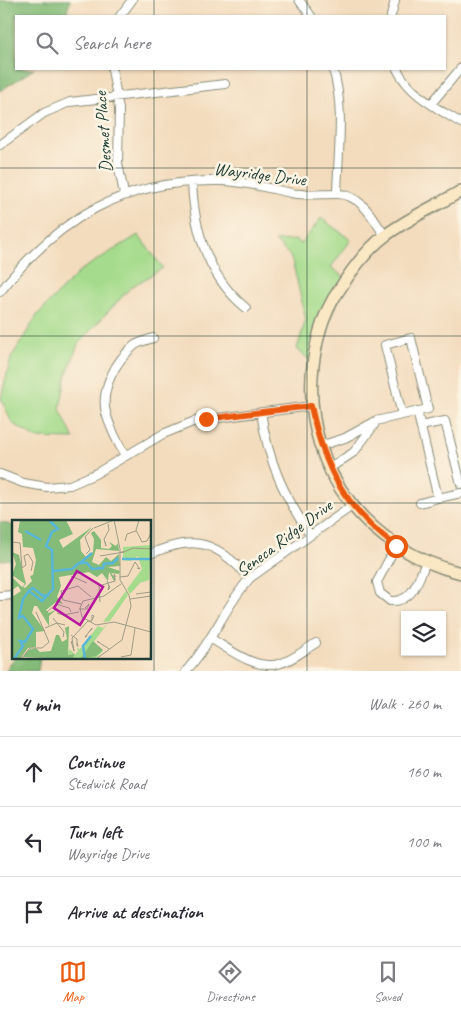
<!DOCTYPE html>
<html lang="en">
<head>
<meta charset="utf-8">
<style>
  :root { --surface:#fff; --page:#f2f2f3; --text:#2b2b33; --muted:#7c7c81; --line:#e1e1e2; --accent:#ea580c }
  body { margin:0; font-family:Caveat,sans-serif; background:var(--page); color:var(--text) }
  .controls { position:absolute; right:15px; bottom:15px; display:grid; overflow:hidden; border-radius:0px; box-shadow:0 1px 4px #0004 }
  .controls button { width:45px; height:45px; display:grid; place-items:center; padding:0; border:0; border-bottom:1px solid var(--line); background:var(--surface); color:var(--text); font:25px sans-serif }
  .stop { position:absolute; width:15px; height:15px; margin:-11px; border:4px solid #ea580c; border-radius:50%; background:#fff }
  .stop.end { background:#ea580c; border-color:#fff; box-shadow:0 1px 5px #0008 }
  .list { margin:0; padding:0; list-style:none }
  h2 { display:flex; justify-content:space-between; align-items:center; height:65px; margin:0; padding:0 20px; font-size:21px }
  h2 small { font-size:16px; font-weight:400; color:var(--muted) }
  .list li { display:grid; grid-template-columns:32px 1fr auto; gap:15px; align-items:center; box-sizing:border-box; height:70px; padding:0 20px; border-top:1px solid var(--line) }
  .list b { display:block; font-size:19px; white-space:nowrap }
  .list p { margin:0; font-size:16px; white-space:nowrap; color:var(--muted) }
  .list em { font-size:16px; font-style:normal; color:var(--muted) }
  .icon { flex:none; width:28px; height:28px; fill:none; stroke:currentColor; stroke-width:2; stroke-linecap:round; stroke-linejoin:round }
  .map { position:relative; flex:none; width:461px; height:671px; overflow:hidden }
  .search { position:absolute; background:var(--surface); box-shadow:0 1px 4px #0004; left:15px; right:15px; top:15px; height:55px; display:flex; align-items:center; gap:12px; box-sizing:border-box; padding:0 18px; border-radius:0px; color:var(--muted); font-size:19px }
  .sheet { height:275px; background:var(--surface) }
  nav { display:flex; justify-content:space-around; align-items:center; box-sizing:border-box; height:70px; border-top:1px solid var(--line); background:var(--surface); font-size:14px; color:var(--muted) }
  nav a { display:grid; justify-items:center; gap:2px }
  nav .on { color:var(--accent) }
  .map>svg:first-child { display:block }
  .green { fill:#a5db8c; stroke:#628c60 }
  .forest { fill:#84bb78; stroke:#527c56 }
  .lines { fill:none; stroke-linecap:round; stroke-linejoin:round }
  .street-casing { stroke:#898c78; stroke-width:10 }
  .secondary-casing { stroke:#898c78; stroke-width:14 }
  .street { stroke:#fff; stroke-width:8 }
  .secondary { stroke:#fae7c3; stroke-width:11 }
  .route { stroke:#ea580c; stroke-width:6 }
  .grid { fill:none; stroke:#1f3d34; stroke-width:1; stroke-opacity:0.55 }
  .labels { text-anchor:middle; stroke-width:5; stroke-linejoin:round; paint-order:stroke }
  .street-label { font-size:18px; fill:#1f3d34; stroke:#fcf5e5 }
  .inset-river { fill:none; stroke:#58b6d7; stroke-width:2.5 }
  .inset-road { fill:none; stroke:#9e9c86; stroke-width:1 }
  .view { fill:#b5179e; fill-opacity:0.15; stroke:#b5179e; stroke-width:2.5 }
  .inset-edge { fill:none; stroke:#1f3d34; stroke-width:2.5 }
</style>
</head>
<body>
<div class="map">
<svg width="461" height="671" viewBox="0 0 461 671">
  <rect width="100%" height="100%" fill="#fcf5e5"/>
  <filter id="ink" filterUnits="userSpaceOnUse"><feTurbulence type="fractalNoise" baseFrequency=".02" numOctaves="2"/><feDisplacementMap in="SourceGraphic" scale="10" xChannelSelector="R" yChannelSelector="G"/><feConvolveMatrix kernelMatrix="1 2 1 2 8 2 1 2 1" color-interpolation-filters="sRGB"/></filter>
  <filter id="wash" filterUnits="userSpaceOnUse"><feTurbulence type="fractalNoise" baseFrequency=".0096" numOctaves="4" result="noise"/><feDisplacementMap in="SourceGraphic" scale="20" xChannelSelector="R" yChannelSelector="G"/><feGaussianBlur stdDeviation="1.12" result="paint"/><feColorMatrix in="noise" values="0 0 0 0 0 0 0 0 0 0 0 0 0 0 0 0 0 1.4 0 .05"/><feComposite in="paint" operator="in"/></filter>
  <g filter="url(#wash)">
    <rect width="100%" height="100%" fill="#f3dcbd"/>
    <!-- green -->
    <path class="green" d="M321,218l30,22 -20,27 15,12 -34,83 -15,-13 9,-30 -13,-55 -3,-8 -15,-15 21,-1 5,4z
      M138,235l25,33 -32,19 -53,57 -12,33 -6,32 14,30 -38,-1 -24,-15 -11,-25 10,-40 27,-44 43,-44z"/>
    <!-- forest -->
    <path class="forest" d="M0,0h70l-4,16h-50v53h18l-34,22z
      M0,522l14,4v33l-14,1z
      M15,657h25l-2,14h-32z"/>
  </g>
  <g filter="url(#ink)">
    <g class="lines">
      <defs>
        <path id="street" d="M299,0l12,16
          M120,16l12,-16
          M391,16l4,-16
          M112,69l7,40 -1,54 6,31
          M333,69c12,39 5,83 4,125
          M397,69c13,26 40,39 64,54
          M431,104l30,-36
          M0,145l44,-32 26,-11 155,-18
          M192,182c2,48 15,94 54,126
          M0,292c58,-74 124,-113 220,-111 24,0 47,7 71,12 15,3 29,1 45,1 24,-1 37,24 49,42
          M417,411l21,87 23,-5
          M261,412c7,50 22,81 49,123
          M421,426l24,-5 16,63
          M320,446l25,-8 31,-17 52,-12 -17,-71 -26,7 17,70
          M125,456c-7,-14 -15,-27 -19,-43 -6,-24 10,-53 29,-68 5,-3 12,-5 18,-7
          M330,468l24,-16 20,-27
          M0,474l23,9 24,4 23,-2 25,-11 68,-40 32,-13 116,-15
          M420,503l18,-5
          M396,546l-19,36 3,11 10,8c23,2 28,-21 36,-39
          M150,554c48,-20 65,-12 100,24
          M0,596l14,-1
          M210,638c19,11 45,32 68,26 14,-3 26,-14 38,-21
          M186,671c26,-28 39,-65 64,-93l102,-72"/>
        <path id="secondary" d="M461,191c-25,15 -52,27 -75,44 -19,14 -35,36 -47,55 -17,24 -25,57 -27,86 -6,96 57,174 149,197"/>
      </defs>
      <!-- street casing -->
      <use href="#street" class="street-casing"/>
      <!-- secondary casing -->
      <use href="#secondary" class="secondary-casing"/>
      <!-- street -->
      <use href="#street" class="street"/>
      <!-- secondary -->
      <use href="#secondary" class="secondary"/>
    </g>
  </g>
  <g class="lines" filter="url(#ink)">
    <!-- route -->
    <path class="route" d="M206,419l105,-13c13,61 33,102 85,140"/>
  </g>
  <!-- grid -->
  <path class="grid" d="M154,0v16M307,0v16M154,69v602M307,69v602M0,168h461M0,336h461M0,503h461"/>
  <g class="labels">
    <!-- street labels -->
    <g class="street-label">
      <text transform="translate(103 132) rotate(-94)" y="6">Desmet Place</text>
      <text transform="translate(260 174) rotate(7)" y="6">Wayridge Drive</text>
      <text transform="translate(284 538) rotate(-37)" y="6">Seneca Ridge Drive</text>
    </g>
  </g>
  <!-- overview -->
  <g transform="translate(12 520)">
    <rect width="139" height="139" fill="#f3dcbd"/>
    <path d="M139,25l-2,35 -9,3 -10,11 -3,-5 15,-20 -4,-13 -8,5 -7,-1v-13zM114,71l2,4 -18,26 -7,1zM96,103l-16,21 11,7 -8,8 -71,-2 29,-4 2,-13 13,14 1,-5 6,5 -6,1 4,2 5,-6 -1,-3 3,1 18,-23 5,2z" fill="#a5db8c"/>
    <path d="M8,0h46l7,14 -14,6 4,8 29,-21 -12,13 1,11 5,6 7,-5 1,-13 -3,-6 3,-2 7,9v8l8,1 3,-3 -3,-4 7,4 2,-3 1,8 -23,-2 -4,13 7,3 7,-8 5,4 8,-7 1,12 -12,1 12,4 -1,3 -8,-1 5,6 -2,2 -5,-9 -1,9 -6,-8 -5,4 -8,-5 -30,5 2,9 -4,11 6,7 -7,-2 -10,8 3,3 8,-4 -8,7v10l-12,-20h-3l-2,7 13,18 -9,1v15l-8,1 -8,11h-8v-62l9,-6 -3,-5 -6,4v-13l10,10 3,-3 -13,-9 4,-11 -4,-12 7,3 7,29 -3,3 2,1 7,-7 -2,-5 3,-1 3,-15 -3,-12 -10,-1 -1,-13 -4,-2zM57,106l-1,29 7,-1 -3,5 -49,-2 5,-7 8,-2 4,4 11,-1 5,-16h3l3,7 5,-3 -2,-11zM81,121l10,9 -7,6 -16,3z" fill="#84bb78"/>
    <path class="inset-river" d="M13,11l16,9M110,39h29M68,43l12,-10M41,51l19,-2 7,-6h8l5,6 11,-1 1,-4 9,-1 5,-5M16,71l5,-3 10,8 6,-1M2,139l9,-13 -3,-5 5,1 8,-13 -10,-13 -4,2 4,-19 6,-8 13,10 11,-12 -1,-39 -6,-4 6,-14 6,-3 -9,-9M73,139l-2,-13 8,-10"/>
    <path class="inset-road" d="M127,0l-3,10 6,12 5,-1 4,-8M82,8l20,-8M113,21l2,-7 9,-3M0,22l8,1 2,25M93,22l1,4 -2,-7 5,-9 -1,-6M112,32l9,-4 18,1M74,34l4,-4 -5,-13 8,-9M88,36l24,-4h-3M10,48l4,-3 -2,-9 4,-2 5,8 -2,9M59,56l16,7M108,57l8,-1 7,-14 5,7 -3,-1M95,61l3,7 -2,2 1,-5M109,64l-17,12 -21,5 -3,7 2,9 14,8 18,-3 37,10M124,74l15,-2M118,79l21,-3M88,82l-1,-16 16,-5 -1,-7 2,3M69,84l-18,-4 -2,-9 17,-5 13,11M67,89h8l2,-5 -4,4M35,92l9,-8 13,4 2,4M45,93l6,2 16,-3M41,98l11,14 -1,5M33,108l12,-5 8,2M59,115l6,4v7h1l-1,-3M75,115l-1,2h-1l7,-9v1l-3,3M59,121l3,10 -2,-13 16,-17h4v-1l2,-4 -2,-1v5M87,123l-2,-2 12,8M109,137l10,-2 4,-27M9,139l9,-11h12l7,-6 -13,-30M84,139l26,-19 9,-34 -2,-11 -9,-15v-31l-6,-29M138,139l1,-18"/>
    <path class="view" d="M65,51l26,16 -23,38 -26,-17z"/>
    <rect width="139" height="139" class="inset-edge"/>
  </g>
</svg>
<div class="controls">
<button><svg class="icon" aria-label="layers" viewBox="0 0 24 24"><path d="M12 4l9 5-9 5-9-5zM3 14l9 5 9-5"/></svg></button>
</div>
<div class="stop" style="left:396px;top:546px"></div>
<div class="stop end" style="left:206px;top:419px"></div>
<div class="search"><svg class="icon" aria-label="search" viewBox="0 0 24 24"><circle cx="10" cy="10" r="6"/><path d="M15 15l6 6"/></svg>Search here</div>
</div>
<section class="sheet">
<h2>4 min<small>Walk · 260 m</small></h2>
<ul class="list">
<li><svg class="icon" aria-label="ahead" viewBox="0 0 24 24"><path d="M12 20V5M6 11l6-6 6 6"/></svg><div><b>Continue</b><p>Stedwick Road</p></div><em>160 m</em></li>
<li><svg class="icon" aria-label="left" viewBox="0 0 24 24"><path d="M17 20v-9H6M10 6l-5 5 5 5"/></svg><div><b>Turn left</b><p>Wayridge Drive</p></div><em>100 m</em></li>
<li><svg class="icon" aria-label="arrive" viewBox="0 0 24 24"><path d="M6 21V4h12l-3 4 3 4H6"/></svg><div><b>Arrive at destination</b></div></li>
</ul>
</section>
<nav>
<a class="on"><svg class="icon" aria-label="map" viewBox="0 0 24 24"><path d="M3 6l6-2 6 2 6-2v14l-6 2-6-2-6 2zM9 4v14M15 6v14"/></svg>Map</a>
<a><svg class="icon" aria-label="directions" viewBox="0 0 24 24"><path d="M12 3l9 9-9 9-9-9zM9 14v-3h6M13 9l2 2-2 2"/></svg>Directions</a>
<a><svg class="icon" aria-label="saved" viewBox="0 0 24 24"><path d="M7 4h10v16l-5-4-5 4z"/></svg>Saved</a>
</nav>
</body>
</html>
